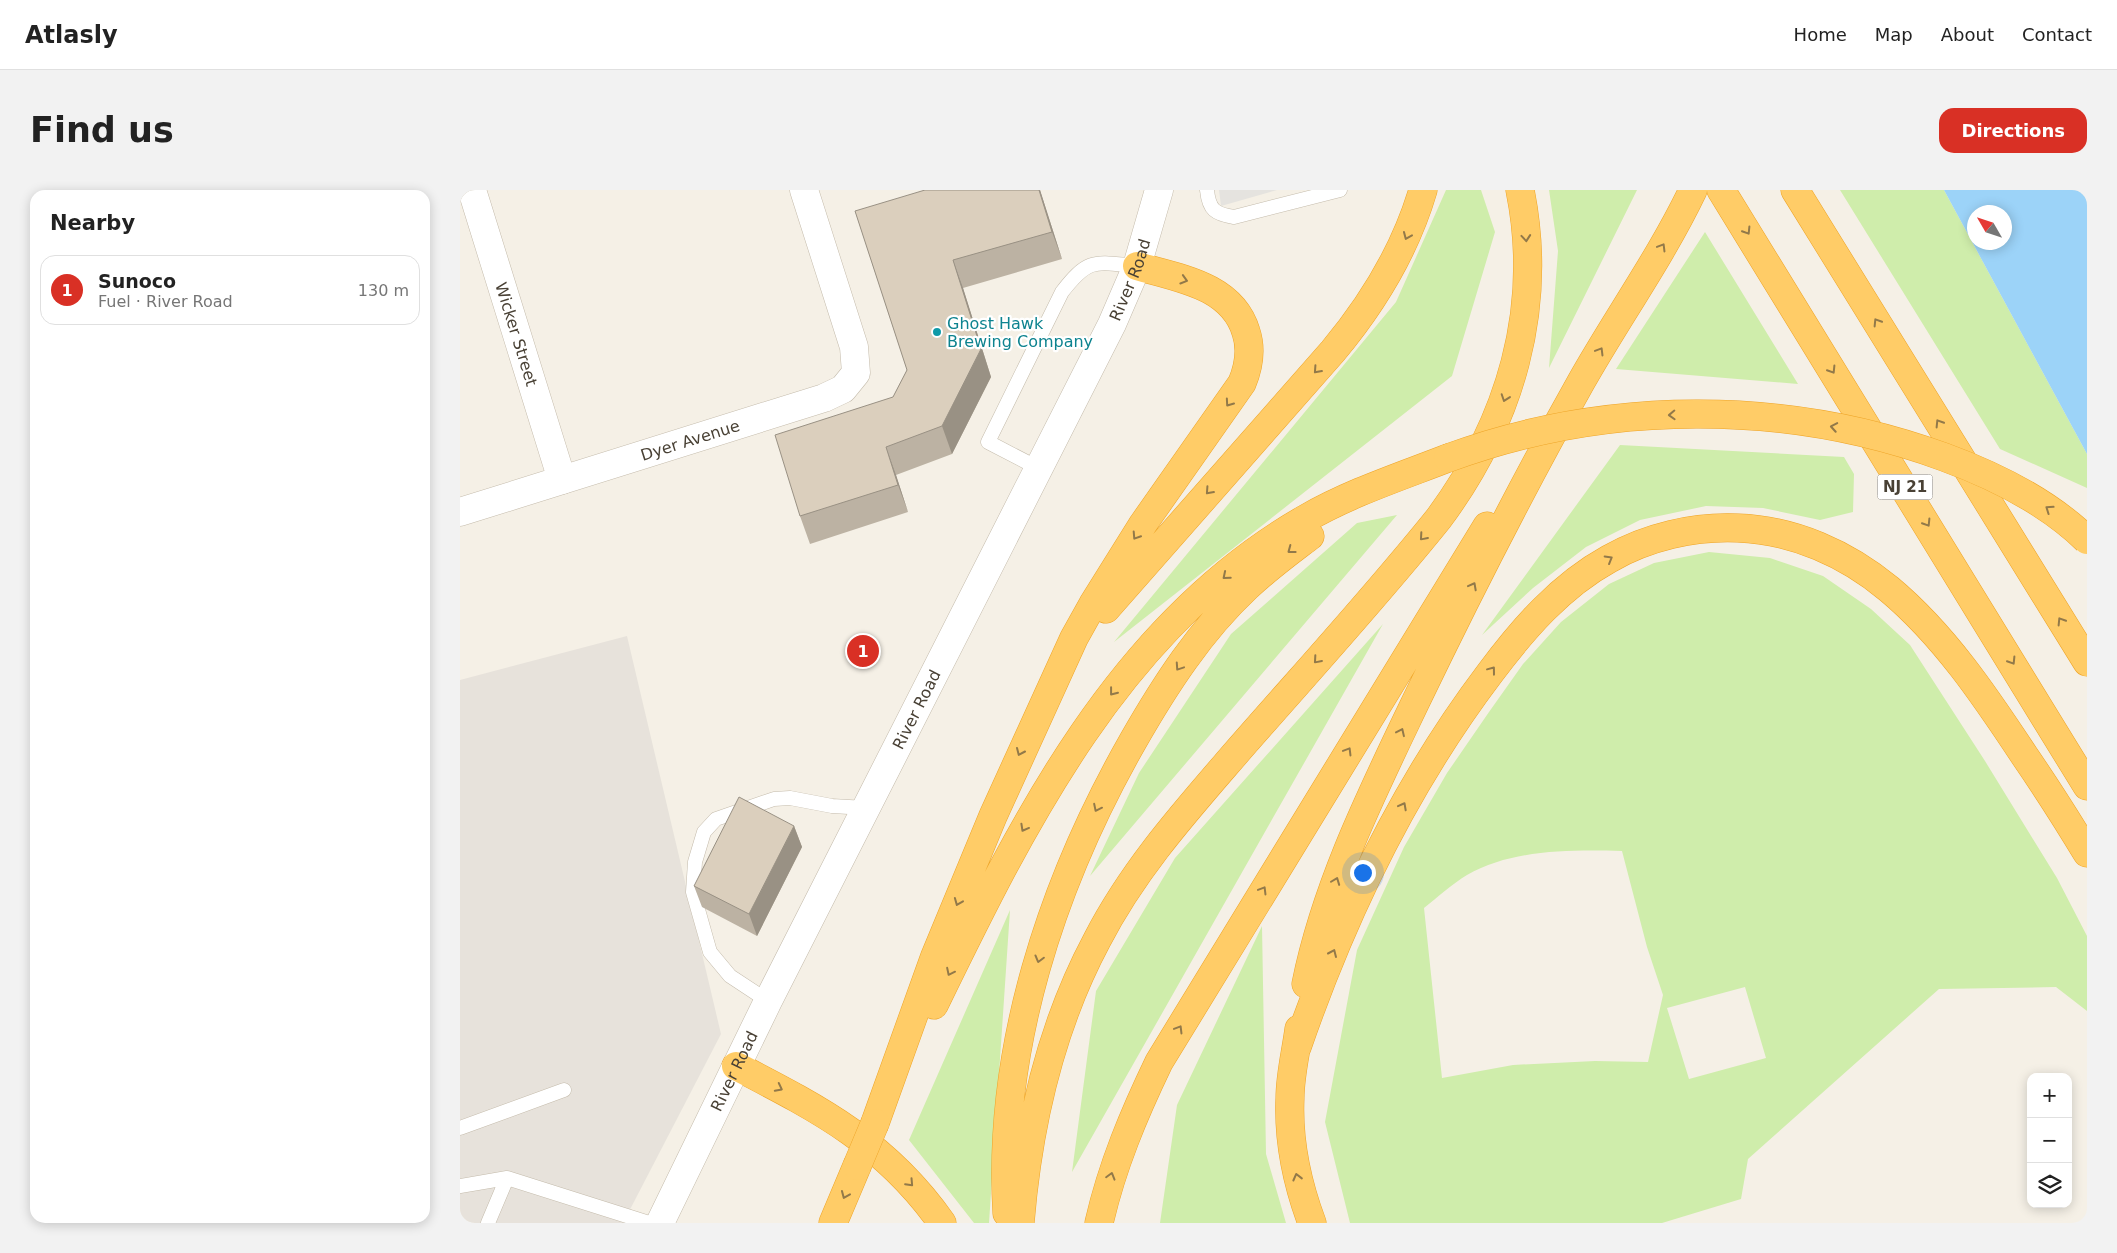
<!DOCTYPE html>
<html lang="en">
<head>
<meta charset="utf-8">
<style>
  :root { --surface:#fff; --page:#f2f2f2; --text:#222; --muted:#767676; --line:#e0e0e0; --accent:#d93025 }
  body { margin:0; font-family:"DejaVu Sans",sans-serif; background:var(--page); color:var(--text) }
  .controls { position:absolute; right:15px; bottom:15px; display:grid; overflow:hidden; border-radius:10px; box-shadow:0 2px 12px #0003 }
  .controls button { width:45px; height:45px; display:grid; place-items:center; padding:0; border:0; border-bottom:1px solid var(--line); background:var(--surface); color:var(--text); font:25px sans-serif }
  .compass { position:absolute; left:1507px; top:15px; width:45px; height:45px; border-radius:50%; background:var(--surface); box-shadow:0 2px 12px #0003; rotate:309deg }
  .you { position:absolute; left:902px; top:682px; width:18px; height:18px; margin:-12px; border:4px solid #fff; border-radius:50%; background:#1a73e8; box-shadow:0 0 0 8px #1a73e833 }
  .badge { display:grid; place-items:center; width:32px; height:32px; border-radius:50%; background:var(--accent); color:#fff; font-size:16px; font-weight:700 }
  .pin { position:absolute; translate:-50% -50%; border:2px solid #fff; box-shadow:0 1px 5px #0006 }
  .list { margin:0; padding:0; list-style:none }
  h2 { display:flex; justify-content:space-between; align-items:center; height:65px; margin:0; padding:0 20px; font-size:21px }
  h2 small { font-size:16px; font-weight:400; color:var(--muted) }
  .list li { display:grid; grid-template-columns:32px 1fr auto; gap:15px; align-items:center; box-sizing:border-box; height:70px; margin:0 10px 10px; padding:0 10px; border:1px solid var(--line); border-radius:15px }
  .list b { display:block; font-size:19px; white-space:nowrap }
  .list p { margin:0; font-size:16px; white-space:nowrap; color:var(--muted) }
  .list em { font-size:16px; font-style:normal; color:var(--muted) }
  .icon { flex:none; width:28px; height:28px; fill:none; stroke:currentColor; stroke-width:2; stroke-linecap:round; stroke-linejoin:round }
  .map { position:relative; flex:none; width:1627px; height:1033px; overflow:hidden; border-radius:15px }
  header { display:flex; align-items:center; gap:30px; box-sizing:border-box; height:70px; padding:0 25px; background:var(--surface); border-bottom:1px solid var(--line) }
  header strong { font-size:24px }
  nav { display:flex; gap:28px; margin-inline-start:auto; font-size:18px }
  .intro { display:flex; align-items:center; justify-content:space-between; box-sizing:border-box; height:120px; padding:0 30px }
  h1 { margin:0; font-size:35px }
  .button { padding:12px 22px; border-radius:15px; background:var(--accent); color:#fff; font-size:18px; font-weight:700 }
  main { display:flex; gap:30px; padding:0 30px }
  aside { flex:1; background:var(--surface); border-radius:15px; box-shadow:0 2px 12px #0003 }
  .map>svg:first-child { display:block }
  .industrial { fill:#e7e2db }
  .green { fill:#cfedab; fill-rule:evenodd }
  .parking { fill:#e5e3df }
  .water { fill:#9cd3f8; fill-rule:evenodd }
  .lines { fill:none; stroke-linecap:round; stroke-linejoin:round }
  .service-casing { stroke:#c4bbab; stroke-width:15 }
  .minor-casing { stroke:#c4bbab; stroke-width:29 }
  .tertiary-casing { stroke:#c4bbab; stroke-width:29 }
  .motorway-casing { stroke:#eea427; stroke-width:29 }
  .service { stroke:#fff; stroke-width:14 }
  .minor { stroke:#fff; stroke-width:28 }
  .tertiary { stroke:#fff; stroke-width:28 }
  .motorway { stroke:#ffcc67; stroke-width:28 }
  .motorway-bridge-casing { stroke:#eea427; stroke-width:29; stroke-linecap:butt }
  .motorway-bridge { stroke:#ffcc67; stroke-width:28 }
  .wall { fill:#bcb2a3 }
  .shaded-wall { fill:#999184 }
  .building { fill:#dbcfbd; stroke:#999184 }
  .oneway { stroke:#927949 }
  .culture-dot { fill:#0f9aa8; stroke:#fff; stroke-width:2 }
  .labels { text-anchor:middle; stroke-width:4.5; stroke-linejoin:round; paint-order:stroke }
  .shield { fill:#fff; stroke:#807a72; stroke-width:1 }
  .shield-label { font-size:15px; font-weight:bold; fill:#494135 }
  .street-label { font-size:16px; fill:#494135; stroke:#fff }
  .culture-label { font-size:16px; fill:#0d838f; stroke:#fff; text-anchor:start }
</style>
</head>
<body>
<header>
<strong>Atlasly</strong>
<nav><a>Home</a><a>Map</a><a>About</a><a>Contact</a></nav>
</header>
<div class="intro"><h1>Find us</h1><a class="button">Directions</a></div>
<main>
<aside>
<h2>Nearby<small></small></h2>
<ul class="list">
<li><span class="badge">1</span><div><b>Sunoco</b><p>Fuel · River Road</p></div><em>130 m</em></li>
</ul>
</aside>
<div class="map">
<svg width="1627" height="1033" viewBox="0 0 1627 1033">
  <rect width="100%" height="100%" fill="#f5f0e6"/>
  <!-- industrial -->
  <path class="industrial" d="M167,446l94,398 -98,189h-163v-543z"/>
  <!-- green -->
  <path class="green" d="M986,0h35l14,42 -43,144 -338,266 282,-340z
    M1089,0h88l-88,178 9,-117z
    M1380,0h104l143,264v34l-87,-39z
    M1245,42l93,152 -182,-15z
    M1160,255l224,12 10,17 -1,38 -33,8 -57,-12 -57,-2 -66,14 -54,27 -53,41 -51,47z
    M937,325l-307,361 49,-103 92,-139 126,-111z
    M1249,362l61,6 53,18 48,33 39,36 75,116 72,117 30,58v75l-31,-24 -117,2 -191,170 -7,40 -79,24h-312l-25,-101 32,-172 47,-103 43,-74 42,-61 34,-48 38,-42 48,-38 45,-21zM1162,661l25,96 16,48 -15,67 -53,-1 -82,4 -71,13 -18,-170c14,-11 28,-24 43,-33 46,-26 103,-25 155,-24zM1285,797l21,71 -77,21 -22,-71z
    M923,434l-311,548 24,-181 79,-133z
    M550,720l-21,313h-15l-65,-83z
    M802,736l4,228 20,69h-126l17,-118z"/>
  <!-- parking -->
  <path class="parking" d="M759,0h58l-56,16z"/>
  <!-- water -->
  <path class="water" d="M1484,0h143v264zM1514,22h30v30h-30z"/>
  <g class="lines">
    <defs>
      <path id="service" d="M747,0c2,20 8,24 27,27l106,-27
        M578,278l-50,-26 74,-150c27,-35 33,-30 75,-26
        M308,811l-38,-25 -20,-24 -17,-60 2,-30 9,-30 12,-13 58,-20 16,-1 42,8 34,2
        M0,938l104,-38
        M0,996l47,-8 142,45
        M28,1033l19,-45"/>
      <g id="minor">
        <path id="s1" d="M12,0l90,290"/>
        <path id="s2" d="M0,322l364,-114 19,-9 13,-16 -2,-26 -50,-157"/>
      </g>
      <g id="tertiary">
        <path id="s3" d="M200,1033l108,-222 344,-677 25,-58 22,-76"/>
      </g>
      <path id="motorway" d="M1261,0l366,596
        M1335,0l292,472
        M646,419l227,-258c41,-49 72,-100 90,-161
        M846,794c20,-99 66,-191 109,-281 52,-108 107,-216 166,-321 36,-64 80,-125 112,-192
        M474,815c89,-183 186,-380 371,-486 45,-26 94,-42 143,-61
        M839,839c-3,23 -9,46 -9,69 -2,44 7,85 22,125
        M837,857c46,-133 108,-262 193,-374 33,-44 70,-87 119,-114 38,-22 85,-33 129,-31 56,2 109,26 151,61 55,46 96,107 135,166 22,32 43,65 63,98
        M276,876c83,43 150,77 206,157
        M415,933l60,-167 58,-140 81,-178 19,-34 50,-80 99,-141c7,-17 10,-33 4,-51 -14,-47 -68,-54 -109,-66
        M547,1023c-10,-164 45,-330 126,-472 32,-56 67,-110 114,-154 20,-19 42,-35 63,-51
        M373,1033l24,-57
        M560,1033c8,-97 31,-197 77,-283 36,-70 87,-127 138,-186 68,-78 139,-155 204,-236 71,-96 105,-209 81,-328
        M639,1033c13,-57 35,-109 60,-161l328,-536"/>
    </defs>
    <!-- service casing -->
    <use href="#service" class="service-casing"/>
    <!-- minor casing -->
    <use href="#minor" class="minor-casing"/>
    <!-- tertiary casing -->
    <use href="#tertiary" class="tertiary-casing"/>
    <!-- motorway casing -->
    <use href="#motorway" class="motorway-casing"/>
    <!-- service -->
    <use href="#service" class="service"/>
    <!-- minor -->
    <use href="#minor" class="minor"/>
    <!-- tertiary -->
    <use href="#tertiary" class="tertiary"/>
    <!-- motorway -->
    <use href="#motorway" class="motorway"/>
    <defs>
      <path id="motorway-bridge" d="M988,268c158,-58 338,-59 496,-1 52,19 103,44 143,83
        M397,976l18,-43"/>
    </defs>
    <!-- motorway-bridge casing -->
    <use href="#motorway-bridge" class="motorway-bridge-casing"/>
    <!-- motorway-bridge -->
    <use href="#motorway-bridge" class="motorway-bridge"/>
  </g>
  <!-- wall -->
  <path class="wall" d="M580,0l22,69 -99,29 28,89 -39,77 -56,21 12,37 -98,32 -10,-28 93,-119 14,-27 -52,-159z
    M334,636l8,21 -45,89 -55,-29 -8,-21z"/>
  <!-- shaded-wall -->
  <path class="shaded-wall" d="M579,0h1l22,69 -10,-27z
    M493,70l10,28 28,89 -39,77 -10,-28z
    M426,257l10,28 12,37 -10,-27z
    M334,636l8,21 -45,89 -8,-22z"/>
  <!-- building -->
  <path class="building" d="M465,0h114l13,42 -99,28 28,89 -39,77 -56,21 12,38 -98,31 -25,-81 118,-38 14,-27 -52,-159z
    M279,607l55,29 -45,88 -55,-28z"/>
  <!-- one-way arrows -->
  <defs><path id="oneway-chevron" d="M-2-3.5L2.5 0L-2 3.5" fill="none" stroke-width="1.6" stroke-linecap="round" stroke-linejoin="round" transform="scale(1.25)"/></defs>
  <g class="oneway">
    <use href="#oneway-chevron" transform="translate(1287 41) rotate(58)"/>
    <use href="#oneway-chevron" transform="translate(947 46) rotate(113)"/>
    <use href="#oneway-chevron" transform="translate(1066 48) rotate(85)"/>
    <use href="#oneway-chevron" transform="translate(1202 57) rotate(-59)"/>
    <use href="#oneway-chevron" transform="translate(724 90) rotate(17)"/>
    <use href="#oneway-chevron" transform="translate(1417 132) rotate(-122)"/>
    <use href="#oneway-chevron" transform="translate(1140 161) rotate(-59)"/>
    <use href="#oneway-chevron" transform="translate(857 180) rotate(132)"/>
    <use href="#oneway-chevron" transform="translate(1372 180) rotate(58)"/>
    <use href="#oneway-chevron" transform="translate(1045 208) rotate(109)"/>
    <use href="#oneway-chevron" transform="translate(769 213) rotate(125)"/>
    <use href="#oneway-chevron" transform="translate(1212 225) rotate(178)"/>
    <use href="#oneway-chevron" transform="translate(1479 233) rotate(-122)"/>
    <use href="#oneway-chevron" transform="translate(1374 237) rotate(-170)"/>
    <use href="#oneway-chevron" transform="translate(749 301) rotate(132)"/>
    <use href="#oneway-chevron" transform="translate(1589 319) rotate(-145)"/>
    <use href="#oneway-chevron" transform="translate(1467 333) rotate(58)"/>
    <use href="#oneway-chevron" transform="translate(676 346) rotate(123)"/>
    <use href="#oneway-chevron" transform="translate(963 347) rotate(131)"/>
    <use href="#oneway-chevron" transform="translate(831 360) rotate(143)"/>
    <use href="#oneway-chevron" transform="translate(1149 369) rotate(-30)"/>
    <use href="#oneway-chevron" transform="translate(766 386) rotate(140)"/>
    <use href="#oneway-chevron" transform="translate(1013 396) rotate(-62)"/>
    <use href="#oneway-chevron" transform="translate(1601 431) rotate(-122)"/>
    <use href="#oneway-chevron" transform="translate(857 470) rotate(131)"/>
    <use href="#oneway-chevron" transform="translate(1552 471) rotate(58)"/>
    <use href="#oneway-chevron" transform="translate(719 477) rotate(124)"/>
    <use href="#oneway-chevron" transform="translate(1032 480) rotate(-53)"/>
    <use href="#oneway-chevron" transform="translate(653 502) rotate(128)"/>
    <use href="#oneway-chevron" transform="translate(941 542) rotate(-65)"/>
    <use href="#oneway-chevron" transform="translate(888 561) rotate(-59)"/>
    <use href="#oneway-chevron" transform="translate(560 562) rotate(114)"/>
    <use href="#oneway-chevron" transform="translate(943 616) rotate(-62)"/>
    <use href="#oneway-chevron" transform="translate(637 618) rotate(116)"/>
    <use href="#oneway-chevron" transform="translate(564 638) rotate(119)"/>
    <use href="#oneway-chevron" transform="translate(876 691) rotate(-69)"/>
    <use href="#oneway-chevron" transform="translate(803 700) rotate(-59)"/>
    <use href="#oneway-chevron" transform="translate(498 712) rotate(112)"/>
    <use href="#oneway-chevron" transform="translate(873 763) rotate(-66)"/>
    <use href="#oneway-chevron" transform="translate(579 769) rotate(105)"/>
    <use href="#oneway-chevron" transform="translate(490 782) rotate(116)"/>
    <use href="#oneway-chevron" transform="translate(719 839) rotate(-59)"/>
    <use href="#oneway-chevron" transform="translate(319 898) rotate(27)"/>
    <use href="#oneway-chevron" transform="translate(651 986) rotate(-74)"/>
    <use href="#oneway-chevron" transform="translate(837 987) rotate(-104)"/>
    <use href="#oneway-chevron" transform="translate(450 993) rotate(47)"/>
    <use href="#oneway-chevron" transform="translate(385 1005) rotate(113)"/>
  </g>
  <!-- markers -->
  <circle class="culture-dot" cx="477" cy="142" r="5"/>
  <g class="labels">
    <!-- shield labels -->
    <rect class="shield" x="1417.5" y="284.5" width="55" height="25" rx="4"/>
    <g class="shield-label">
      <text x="1445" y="302">NJ 21</text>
    </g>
    <!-- street labels -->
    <g class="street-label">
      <text dy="6" stroke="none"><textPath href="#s3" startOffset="1054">River Road</textPath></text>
      <text dy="6" stroke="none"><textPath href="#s1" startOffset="151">Wicker Street</textPath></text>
      <text dy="6" stroke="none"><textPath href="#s2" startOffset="241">Dyer Avenue</textPath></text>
      <text dy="6" stroke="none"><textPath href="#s3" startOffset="574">River Road</textPath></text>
      <text dy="6" stroke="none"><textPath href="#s3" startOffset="169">River Road</textPath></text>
    </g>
    <!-- culture labels -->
    <g class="culture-label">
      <text x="487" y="139">Ghost Hawk<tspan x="487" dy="18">Brewing Company</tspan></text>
    </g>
  </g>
</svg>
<div class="controls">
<button>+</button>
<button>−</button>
<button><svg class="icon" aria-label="layers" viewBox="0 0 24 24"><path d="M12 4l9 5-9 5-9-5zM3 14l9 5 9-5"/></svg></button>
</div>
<svg class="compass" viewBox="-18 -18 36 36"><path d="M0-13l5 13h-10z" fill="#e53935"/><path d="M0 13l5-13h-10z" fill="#767676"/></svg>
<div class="you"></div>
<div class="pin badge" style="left:403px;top:461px">1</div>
</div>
</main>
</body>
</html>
